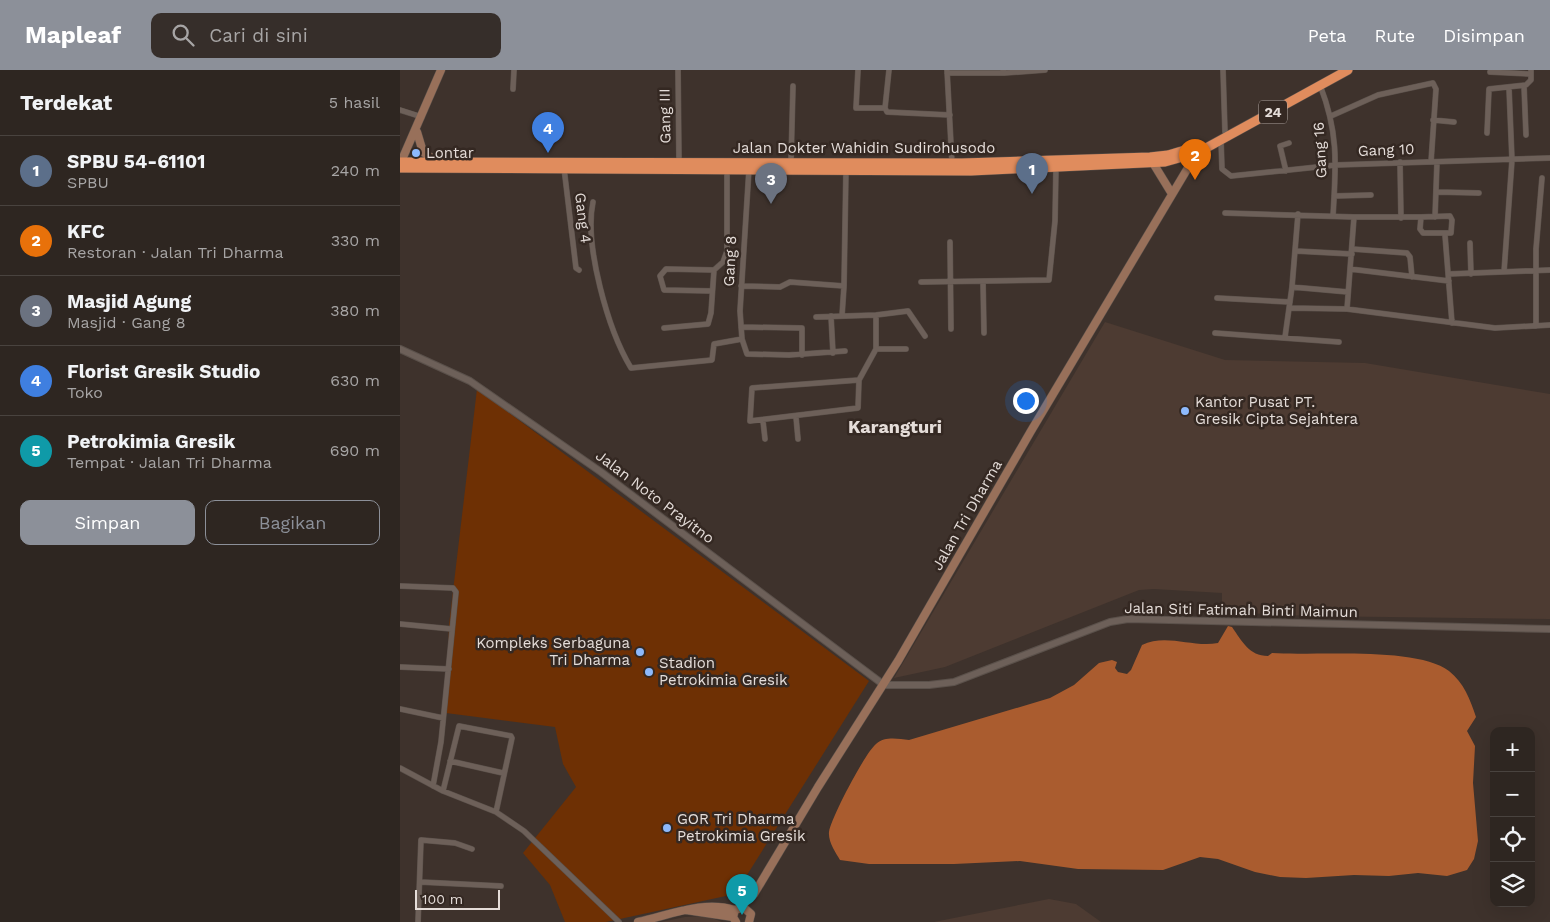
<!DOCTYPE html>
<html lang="id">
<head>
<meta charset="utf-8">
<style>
  :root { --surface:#2e2621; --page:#362e2a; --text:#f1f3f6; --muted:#a7a5a5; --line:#49433f; --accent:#8c9099 }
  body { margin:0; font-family:"Work Sans",sans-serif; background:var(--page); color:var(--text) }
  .controls { position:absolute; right:15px; bottom:15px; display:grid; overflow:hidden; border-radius:10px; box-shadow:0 5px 20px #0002 }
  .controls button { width:45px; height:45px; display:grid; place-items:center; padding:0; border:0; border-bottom:1px solid var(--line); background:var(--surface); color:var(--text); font:25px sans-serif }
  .scale { position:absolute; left:15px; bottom:12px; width:85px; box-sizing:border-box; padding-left:5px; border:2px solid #e5ddd9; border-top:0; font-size:14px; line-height:18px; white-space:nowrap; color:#e5ddd9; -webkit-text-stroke:4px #342822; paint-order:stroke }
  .you { position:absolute; left:625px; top:330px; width:18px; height:18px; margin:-12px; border:4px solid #fff; border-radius:50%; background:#1a73e8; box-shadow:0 0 0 8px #1a73e833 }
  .badge { display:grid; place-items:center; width:32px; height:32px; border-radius:50%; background:var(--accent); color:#fff; font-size:16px; font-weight:700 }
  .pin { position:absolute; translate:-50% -41px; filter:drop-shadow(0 1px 2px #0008) }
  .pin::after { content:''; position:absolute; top:26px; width:18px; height:15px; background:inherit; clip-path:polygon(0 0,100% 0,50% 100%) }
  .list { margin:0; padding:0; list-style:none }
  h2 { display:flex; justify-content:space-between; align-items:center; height:65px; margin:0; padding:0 20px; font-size:21px }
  h2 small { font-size:16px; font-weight:400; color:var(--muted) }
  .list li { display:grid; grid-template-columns:32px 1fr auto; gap:15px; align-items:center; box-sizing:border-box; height:70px; padding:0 20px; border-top:1px solid var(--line) }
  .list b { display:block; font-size:19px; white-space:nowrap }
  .list p { margin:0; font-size:16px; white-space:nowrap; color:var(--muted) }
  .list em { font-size:16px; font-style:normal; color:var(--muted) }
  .actions { display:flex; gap:10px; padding:15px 20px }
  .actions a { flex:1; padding:11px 0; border:1px solid var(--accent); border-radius:10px; text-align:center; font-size:18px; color:var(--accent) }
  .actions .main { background:var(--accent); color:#fff }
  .icon { flex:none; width:28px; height:28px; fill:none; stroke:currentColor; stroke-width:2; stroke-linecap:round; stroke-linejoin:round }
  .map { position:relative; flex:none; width:1150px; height:852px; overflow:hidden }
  header { display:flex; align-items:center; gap:30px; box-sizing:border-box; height:70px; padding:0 25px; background:var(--accent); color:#fff }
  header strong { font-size:24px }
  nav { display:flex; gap:28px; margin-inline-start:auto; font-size:18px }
  .search { width:350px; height:45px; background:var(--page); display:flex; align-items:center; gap:12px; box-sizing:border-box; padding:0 18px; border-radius:10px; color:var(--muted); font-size:19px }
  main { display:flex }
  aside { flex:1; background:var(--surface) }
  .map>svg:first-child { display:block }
  .built { fill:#4d3b32 }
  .green { fill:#6e3004 }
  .water { fill:#aa5c2f }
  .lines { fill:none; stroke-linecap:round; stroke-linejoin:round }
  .minor-casing { stroke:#5b514b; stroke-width:6 }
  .tertiary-casing { stroke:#5b514b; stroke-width:8 }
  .secondary-casing { stroke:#5b514b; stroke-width:9 }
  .trunk-casing { stroke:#5b514b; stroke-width:10 }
  .minor { stroke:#6d6059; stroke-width:5 }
  .tertiary { stroke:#6d6059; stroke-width:6 }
  .secondary { stroke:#98705a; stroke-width:8 }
  .trunk { stroke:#e08c5d; stroke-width:9 }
  .poi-dot { fill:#8db9fc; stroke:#342822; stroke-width:2 }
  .labels { text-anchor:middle; stroke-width:5; stroke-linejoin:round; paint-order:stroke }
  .shield { fill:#342822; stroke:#b0a7a2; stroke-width:1 }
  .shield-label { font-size:14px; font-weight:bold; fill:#e5ddd9 }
  .street-label { font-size:15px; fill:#e5ddd9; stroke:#342822 }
  .poi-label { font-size:15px; fill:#e5ddd9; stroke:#342822; text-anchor:start }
  .quarter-label { font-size:18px; font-weight:bold; fill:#e5ddd9; stroke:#342822 }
</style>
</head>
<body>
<header>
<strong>Mapleaf</strong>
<div class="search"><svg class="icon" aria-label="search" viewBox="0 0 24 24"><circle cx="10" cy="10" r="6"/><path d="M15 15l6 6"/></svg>Cari di sini</div>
<nav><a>Peta</a><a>Rute</a><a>Disimpan</a></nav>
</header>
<main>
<aside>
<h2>Terdekat<small>5 hasil</small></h2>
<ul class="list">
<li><span class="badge" style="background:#5c6f8a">1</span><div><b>SPBU 54-61101</b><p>SPBU</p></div><em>240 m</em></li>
<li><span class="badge" style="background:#e8710a">2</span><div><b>KFC</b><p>Restoran · Jalan Tri Dharma</p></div><em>330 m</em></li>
<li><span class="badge" style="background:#6b7280">3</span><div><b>Masjid Agung</b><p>Masjid · Gang 8</p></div><em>380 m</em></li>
<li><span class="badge" style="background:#3f7fe0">4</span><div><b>Florist Gresik Studio</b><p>Toko</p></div><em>630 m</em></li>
<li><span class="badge" style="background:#0f9aa8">5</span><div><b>Petrokimia Gresik</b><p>Tempat · Jalan Tri Dharma</p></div><em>690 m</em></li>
</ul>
<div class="actions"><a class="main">Simpan</a><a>Bagikan</a></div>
</aside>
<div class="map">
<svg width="1150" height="852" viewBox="0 0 1150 852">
  <rect width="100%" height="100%" fill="#3e322c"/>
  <!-- built -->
  <path class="built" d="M705,252l120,38 140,3 185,31v225l-241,-3 -87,-4v-19l-68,-4 -15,1 -194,77 -51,11z
    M649,829l27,5 25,18h-167z
    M307,846l15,6h-61l24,-5z"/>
  <!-- green -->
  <path class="green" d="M77,319l392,292 -134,213 -129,28h-41l-15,-37 -27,-32 53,-66 -13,-23 -8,-37 -109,-14 3,-88z"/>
  <!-- water -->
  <path class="water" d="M828,556l4,1c10,14 17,29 36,29l4,-3c42,3 145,-7 177,18 15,12 21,28 27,46l-9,14 8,15 -2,37 5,58 -4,18 -7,11 -20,6 -29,-3 -29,3 -35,-1 -48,3 -26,-1 -25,-5 -37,-13 -18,-2 -37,13 -85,-1 -58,-8 -66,3h-85l-29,-4c-4,-7 -12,-18 -11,-28 2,-14 36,-79 47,-88 9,-8 22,-5 33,-4l141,-42 24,-13 25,-22 13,-3 5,2 -2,6 3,4 9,2 4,-4 11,-25c24,-12 51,3 76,-2z"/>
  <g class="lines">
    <defs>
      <path id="minor" d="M278,0l1,91
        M458,0l-2,38h29l2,4 63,3
        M547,0l5,93
        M823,0l2,62
        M1090,2l41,2
        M547,3h57l-1,-3
        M604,3l41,-3
        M920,15c19,49 16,80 13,131
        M1124,16l2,49
        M113,19l1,-19
        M485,38l4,-38
        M0,40l22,7
        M931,46l47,-21 55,-12 3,6 -5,73
        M1033,50l21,2
        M1087,63l2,-44 37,-4 5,-5v-10
        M821,70l1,29 9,7 105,-11 214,-7
        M391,92l2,-76
        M1000,92l1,56
        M164,98l12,100 3,2
        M349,99l-9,142 2,28 5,15 42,1 56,-4
        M886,101l-6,-25 9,-3
        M1037,122l42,1
        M934,126l37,-1
        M193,132c-9,43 15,128 38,166l81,-8 2,-16 28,-5
        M825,143l129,4 -7,92 148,19 55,-3
        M898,144l-6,73 56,5
        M954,147h67l-1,12 3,4h28l1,-13 -2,-4 -29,1
        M1035,147l2,-55
        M1045,165l7,88
        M550,172l1,87
        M1070,173l1,31
        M952,179l55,4 3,4 2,20
        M896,181l56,3
        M950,199l99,12
        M1104,202l8,-112 -3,-72
        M1048,204l102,-4
        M521,212l128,-2 6,-59 1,-54
        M583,212l1,51
        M341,216l39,1 10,-5 54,4 -2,30
        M444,216l2,-117
        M312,221l-48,-1 -4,-14 6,-7 48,1
        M817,228l73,4
        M889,238l58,1
        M431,246l2,37
        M416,247l60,-2 32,-4 17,25
        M1136,256v-77l6,-71
        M341,257l61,1v27
        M264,258l44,-4 3,-11 3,-43 9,-8 4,-11v-82
        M815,263l124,9
        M885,267l7,-50
        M476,279h30
        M459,310l-107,8 -2,33 108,-13 1,-28 17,-31v-34
        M396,347l2,22
        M363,351l2,18
        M0,516l53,2 3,4 -15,150 -8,44
        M0,554l52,5
        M0,597l49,2
        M0,639l43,9
        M50,691l53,12
        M0,698l43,23 53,21 28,19 95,91
        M43,721l16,-65 52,10 1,2 -16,74
        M20,812l81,4
        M18,852l3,-82 34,3 17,6"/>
      <path id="tertiary" d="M0,279l70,32 131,91 283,213h45l25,-3 156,-60 18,-3 422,10"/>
      <path id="secondary" d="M17,62l6,20 13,9
        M1,92l40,-92
        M753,93l19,31
        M338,839l16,-15 64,-107 80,-126 133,-230 167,-280
        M286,840l47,7
        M238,852c32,-7 65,-22 97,-12
        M336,852l-3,-5 2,-7 8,-3 8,7 -2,8"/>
      <path id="trunk" d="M0,92l562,1 188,-6 18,-2 30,-9
        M0,98l571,3 194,-9 32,-9 151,-83"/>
    </defs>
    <!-- minor casing -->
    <use href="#minor" class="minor-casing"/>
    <!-- tertiary casing -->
    <use href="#tertiary" class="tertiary-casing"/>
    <!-- secondary casing -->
    <use href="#secondary" class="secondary-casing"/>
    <!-- trunk casing -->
    <use href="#trunk" class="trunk-casing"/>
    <!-- minor -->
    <use href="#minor" class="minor"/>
    <!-- tertiary -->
    <use href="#tertiary" class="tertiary"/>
    <!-- secondary -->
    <use href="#secondary" class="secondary"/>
    <!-- trunk -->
    <use href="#trunk" class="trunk"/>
  </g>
  <!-- markers -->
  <g class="poi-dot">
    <circle cx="16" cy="83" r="5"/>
    <circle cx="785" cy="341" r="5"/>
    <circle cx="240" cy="582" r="5"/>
    <circle cx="249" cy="602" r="5"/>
    <circle cx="267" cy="758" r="5"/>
  </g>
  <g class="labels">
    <!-- shield labels -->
    <rect class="shield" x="859" y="30.5" width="28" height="23" rx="4"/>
    <g class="shield-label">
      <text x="873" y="47">24</text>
    </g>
    <!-- street labels -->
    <g class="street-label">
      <text transform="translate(265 46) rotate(-91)" y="5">Gang III</text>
      <text x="464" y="83">Jalan Dokter Wahidin Sudirohusodo</text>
      <text transform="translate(920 80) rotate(-93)" y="5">Gang 16</text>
      <text transform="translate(986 80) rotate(-2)" y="5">Gang 10</text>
      <text transform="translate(183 148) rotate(83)" y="5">Gang 4</text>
      <text transform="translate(330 191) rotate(-87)" y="5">Gang 8</text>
      <text transform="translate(255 427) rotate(37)" y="5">Jalan Noto Prayitno</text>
      <text transform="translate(567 445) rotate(-60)" y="5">Jalan Tri Dharma</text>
      <text transform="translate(841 540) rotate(1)" y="5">Jalan Siti Fatimah Binti Maimun</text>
    </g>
    <!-- poi labels -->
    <g class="poi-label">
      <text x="26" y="88">Lontar</text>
      <text x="795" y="337">Kantor Pusat PT.<tspan x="795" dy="17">Gresik Cipta Sejahtera</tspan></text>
      <text x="230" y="578" text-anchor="end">Kompleks Serbaguna<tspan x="230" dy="17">Tri Dharma</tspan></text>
      <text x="259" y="598">Stadion<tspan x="259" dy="17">Petrokimia Gresik</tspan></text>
      <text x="277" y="754">GOR Tri Dharma<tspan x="277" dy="17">Petrokimia Gresik</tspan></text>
    </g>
    <!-- quarter labels -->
    <g class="quarter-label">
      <text x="495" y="363">Karangturi</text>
    </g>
  </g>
</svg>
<div class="controls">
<button>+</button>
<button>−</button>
<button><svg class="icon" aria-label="locate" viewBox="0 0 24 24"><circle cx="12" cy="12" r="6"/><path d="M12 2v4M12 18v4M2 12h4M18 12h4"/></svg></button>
<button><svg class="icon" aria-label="layers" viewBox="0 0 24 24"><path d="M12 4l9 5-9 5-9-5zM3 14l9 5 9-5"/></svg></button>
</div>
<div class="scale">100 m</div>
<div class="you"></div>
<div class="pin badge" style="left:632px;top:124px;background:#5c6f8a">1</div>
<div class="pin badge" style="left:795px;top:110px;background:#e8710a">2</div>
<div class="pin badge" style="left:371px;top:134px;background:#6b7280">3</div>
<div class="pin badge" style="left:148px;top:83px;background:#3f7fe0">4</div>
<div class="pin badge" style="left:342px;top:845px;background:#0f9aa8">5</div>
</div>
</main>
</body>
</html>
